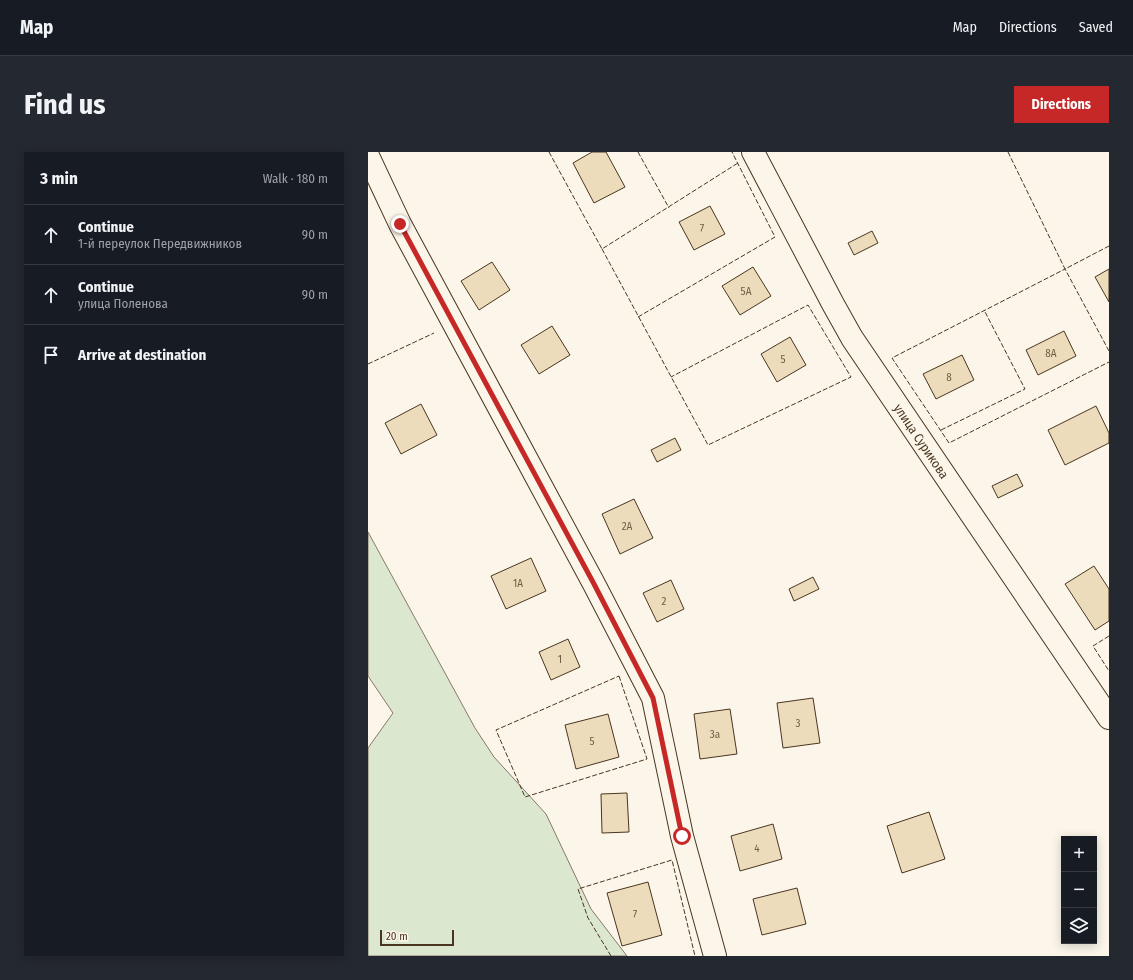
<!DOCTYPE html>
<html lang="en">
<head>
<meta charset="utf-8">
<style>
  :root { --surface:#171b24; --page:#242831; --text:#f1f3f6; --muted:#9ea1a6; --line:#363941; --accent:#c62828 }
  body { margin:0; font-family:"Fira Sans Condensed",sans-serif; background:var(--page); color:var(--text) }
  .controls { position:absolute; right:12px; bottom:12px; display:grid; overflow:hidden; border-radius:0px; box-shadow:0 2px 10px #0003 }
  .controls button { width:36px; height:36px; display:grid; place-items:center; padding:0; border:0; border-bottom:1px solid var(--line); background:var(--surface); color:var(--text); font:20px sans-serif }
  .scale { position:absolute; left:12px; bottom:10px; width:74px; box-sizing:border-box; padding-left:4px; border:2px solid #4a3520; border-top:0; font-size:11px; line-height:14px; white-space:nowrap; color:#4a3520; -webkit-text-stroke:3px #fbf6e9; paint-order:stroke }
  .stop { position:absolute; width:12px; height:12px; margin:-9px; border:3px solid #c62828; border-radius:50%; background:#fff }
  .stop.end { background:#c62828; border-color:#fff; box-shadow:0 1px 4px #0008 }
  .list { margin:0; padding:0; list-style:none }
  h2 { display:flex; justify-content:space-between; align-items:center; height:52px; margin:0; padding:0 16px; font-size:17px }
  h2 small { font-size:13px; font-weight:400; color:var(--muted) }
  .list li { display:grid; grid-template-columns:26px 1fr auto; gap:12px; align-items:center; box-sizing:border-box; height:60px; padding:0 16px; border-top:1px solid var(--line) }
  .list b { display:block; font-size:15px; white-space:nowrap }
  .list p { margin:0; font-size:13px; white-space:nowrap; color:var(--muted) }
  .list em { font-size:13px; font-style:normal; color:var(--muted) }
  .icon { flex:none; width:22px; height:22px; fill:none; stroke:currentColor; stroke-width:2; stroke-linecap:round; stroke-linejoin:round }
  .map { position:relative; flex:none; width:741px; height:804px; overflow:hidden; border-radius:0px }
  header { display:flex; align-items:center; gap:24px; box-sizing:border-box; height:56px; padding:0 20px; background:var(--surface); border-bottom:1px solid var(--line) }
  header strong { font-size:19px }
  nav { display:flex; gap:22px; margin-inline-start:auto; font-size:14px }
  .intro { display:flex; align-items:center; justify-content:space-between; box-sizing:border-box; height:96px; padding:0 24px }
  h1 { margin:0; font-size:28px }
  .button { padding:10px 18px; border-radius:0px; background:var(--accent); color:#fff; font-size:14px; font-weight:700 }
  main { display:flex; gap:24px; padding:0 24px }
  aside { flex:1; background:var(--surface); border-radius:0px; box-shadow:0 2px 10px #0003 }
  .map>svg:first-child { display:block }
  .green { fill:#dce7d0; stroke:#887966 }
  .building { fill:#ecdcbc; stroke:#4a3520 }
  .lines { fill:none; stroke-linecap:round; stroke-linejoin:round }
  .minor-casing { stroke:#4a3520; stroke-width:24 }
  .minor { stroke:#fbf6e9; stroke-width:22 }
  .fence { stroke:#4a3520; stroke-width:1; stroke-dasharray:5 2; stroke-linecap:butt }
  .route { stroke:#c62828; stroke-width:5 }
  .labels { text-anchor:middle; stroke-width:3; stroke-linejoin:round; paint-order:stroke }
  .number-label { font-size:11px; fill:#725f47 }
  .street-label { font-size:13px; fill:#4a3520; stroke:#fbf6e9 }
</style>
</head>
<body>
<header>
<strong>Map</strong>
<nav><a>Map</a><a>Directions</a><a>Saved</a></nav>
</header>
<div class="intro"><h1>Find us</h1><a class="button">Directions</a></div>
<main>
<aside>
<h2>3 min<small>Walk · 180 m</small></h2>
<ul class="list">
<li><svg class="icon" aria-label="ahead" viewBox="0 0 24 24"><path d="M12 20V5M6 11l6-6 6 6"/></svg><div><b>Continue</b><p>1-й переулок Передвижников</p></div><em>90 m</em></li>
<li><svg class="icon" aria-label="ahead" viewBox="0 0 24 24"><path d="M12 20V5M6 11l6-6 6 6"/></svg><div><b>Continue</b><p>улица Поленова</p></div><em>90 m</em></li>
<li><svg class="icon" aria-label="arrive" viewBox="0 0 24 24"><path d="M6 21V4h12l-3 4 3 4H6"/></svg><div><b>Arrive at destination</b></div></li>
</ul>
</aside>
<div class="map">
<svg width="741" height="804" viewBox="0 0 741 804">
  <rect width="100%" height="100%" fill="#fbf6e9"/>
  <!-- green -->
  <path class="green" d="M0,380l107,196 19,29 52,57 45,95 36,47h-259v-208l25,-35 -25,-37z"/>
  <!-- building -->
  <path class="building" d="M224,0h14l19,35 -31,16 -21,-40z
    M342,54l15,28 -31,16 -15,-28z
    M504,79l6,12 -24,12 -6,-12z
    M124,110l18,28 -31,20 -18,-29z
    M385,115l18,29 -31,19 -18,-29z
    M741,117v33l-14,-25z
    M184,174l18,29 -31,19 -18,-29z
    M696,179l12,25 -38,19 -12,-25z
    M422,185l16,28 -29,17 -16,-28z
    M594,203l12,25 -38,19 -13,-25z
    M53,252l16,31 -36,19 -16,-31z
    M728,254l13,27v10l-44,22 -17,-35z
    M307,286l6,12 -24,12 -6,-12z
    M649,322l6,12 -25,12 -6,-12z
    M266,347l19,39 -33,16 -18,-40z
    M163,406l15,33 -40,18 -15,-33z
    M726,414l15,23v32l-14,9 -30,-46z
    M445,425l6,12 -25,12 -5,-12z
    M303,428l13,29 -27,13 -14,-29z
    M200,487l12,28 -29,13 -12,-28z
    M445,546l7,45 -37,5 -6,-45z
    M362,557l7,45 -37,5 -6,-45z
    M240,562l11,43 -43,12 -11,-44z
    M259,641l2,39 -27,1 -1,-39z
    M561,660l16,47 -43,14 -15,-47z
    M405,672l9,35 -42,12 -9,-35z
    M280,730l14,53 -40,11 -15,-53z
    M429,736l9,36 -44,11 -9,-36z"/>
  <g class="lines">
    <defs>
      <g id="minor">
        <path id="s1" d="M385,0l80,152 19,34 257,380"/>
        <path d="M0,4l32,68 194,360 59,114 29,138 33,120"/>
      </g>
    </defs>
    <!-- minor casing -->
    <use href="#minor" class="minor-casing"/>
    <!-- minor -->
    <use href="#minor" class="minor"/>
    <!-- fence -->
    <path class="fence" d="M181,0l53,97 136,-86
      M270,0l31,56
      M640,0l57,117 44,-23
      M234,97l106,196 143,-68 -43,-72 -137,72
      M270,165l137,-80 -43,-85
      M741,199l-44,-82 -173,89 57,85 160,-81
      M0,212l66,-31
      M573,278l84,-41 -41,-79
      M741,484l-16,10 16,25
      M251,524l28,83 -122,38 -29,-67z
      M243,804l-23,-38 -10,-29 94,-29 23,96"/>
  </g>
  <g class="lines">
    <!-- route -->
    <path class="route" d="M32,72l194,360 59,114 29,138"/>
  </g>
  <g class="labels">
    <!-- number labels -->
    <g class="number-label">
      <text x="334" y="80">7</text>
      <text x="378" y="143">5А</text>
      <text x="683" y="205">8А</text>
      <text x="415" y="211">5</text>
      <text x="581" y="229">8</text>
      <text x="259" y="378">2А</text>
      <text x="150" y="435">1А</text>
      <text x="296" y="453">2</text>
      <text x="192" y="511">1</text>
      <text x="430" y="575">3</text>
      <text x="347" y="586">3а</text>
      <text x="224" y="593">5</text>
      <text x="389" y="700">4</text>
      <text x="267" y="766">7</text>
    </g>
    <!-- street labels -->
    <g class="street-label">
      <text dy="5" stroke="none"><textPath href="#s1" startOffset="335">улица Сурикова</textPath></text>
    </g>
  </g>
</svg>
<div class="controls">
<button>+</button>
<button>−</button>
<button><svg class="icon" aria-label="layers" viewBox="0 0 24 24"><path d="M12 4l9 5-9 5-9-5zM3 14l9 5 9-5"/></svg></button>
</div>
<div class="scale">20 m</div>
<div class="stop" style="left:314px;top:684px"></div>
<div class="stop end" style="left:32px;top:72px"></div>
</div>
</main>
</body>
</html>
